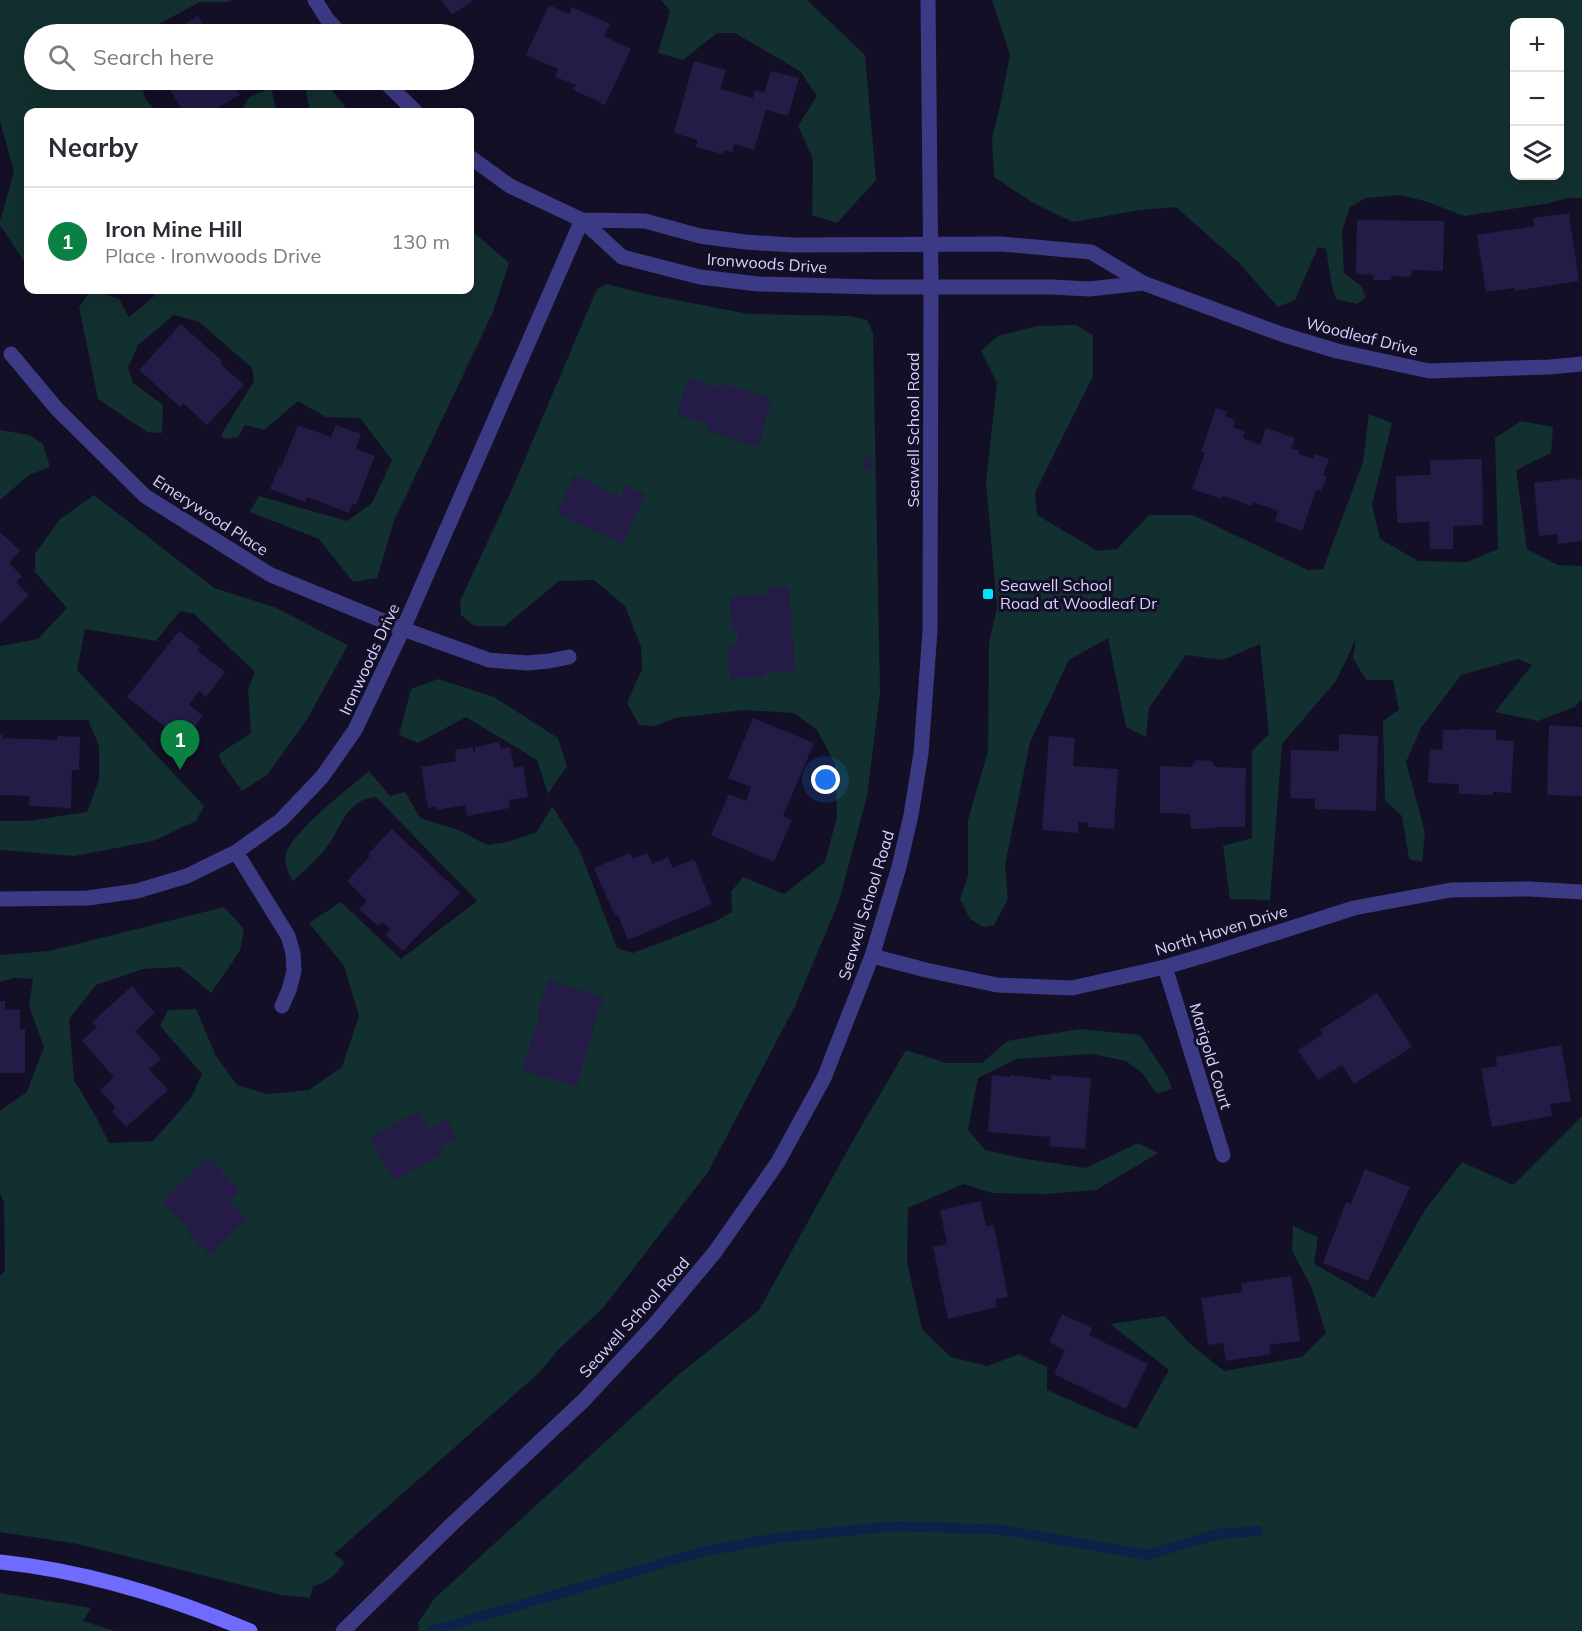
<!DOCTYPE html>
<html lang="en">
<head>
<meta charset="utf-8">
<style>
  :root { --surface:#fff; --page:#f7f7f7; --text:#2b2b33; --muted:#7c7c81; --line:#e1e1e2; --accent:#0b8043 }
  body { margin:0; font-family:Mulish,sans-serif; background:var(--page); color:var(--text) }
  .controls { position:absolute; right:18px; top:18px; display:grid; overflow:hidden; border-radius:12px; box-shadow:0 6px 24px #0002 }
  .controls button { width:54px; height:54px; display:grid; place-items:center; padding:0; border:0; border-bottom:2px solid var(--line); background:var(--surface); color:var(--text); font:30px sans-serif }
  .you { position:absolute; left:826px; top:780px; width:21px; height:21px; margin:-15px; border:4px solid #fff; border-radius:50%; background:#1a73e8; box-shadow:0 0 0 9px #1a73e833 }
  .badge { display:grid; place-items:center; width:39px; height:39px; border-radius:50%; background:var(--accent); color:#fff; font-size:20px; font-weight:700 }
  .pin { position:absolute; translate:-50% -50px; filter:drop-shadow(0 2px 3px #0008) }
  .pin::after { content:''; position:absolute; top:32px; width:21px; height:18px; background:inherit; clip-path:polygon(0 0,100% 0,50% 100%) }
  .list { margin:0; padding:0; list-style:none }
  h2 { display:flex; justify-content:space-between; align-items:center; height:78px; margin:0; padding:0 24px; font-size:26px }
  h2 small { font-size:20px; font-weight:400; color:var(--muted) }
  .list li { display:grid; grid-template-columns:39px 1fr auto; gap:18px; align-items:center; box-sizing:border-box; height:108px; padding:0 24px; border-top:2px solid var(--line) }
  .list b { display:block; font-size:22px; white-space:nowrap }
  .list p { margin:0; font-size:20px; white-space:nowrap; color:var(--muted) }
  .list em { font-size:20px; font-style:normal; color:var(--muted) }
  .icon { flex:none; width:33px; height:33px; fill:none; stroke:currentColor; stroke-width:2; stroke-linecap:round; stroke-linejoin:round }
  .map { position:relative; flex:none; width:1582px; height:1631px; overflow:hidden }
  .search { position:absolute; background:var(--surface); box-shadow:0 6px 24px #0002; left:24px; top:24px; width:450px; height:66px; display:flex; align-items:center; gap:15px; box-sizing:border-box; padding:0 21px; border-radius:33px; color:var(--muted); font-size:22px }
  .panel { position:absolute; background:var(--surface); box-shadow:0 6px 24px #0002; left:24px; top:108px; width:450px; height:186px; border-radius:12px }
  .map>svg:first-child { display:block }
  .green { fill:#12302f; fill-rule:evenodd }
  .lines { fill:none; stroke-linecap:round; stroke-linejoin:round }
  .stream { stroke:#0c2248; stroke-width:10 }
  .building { fill:#241b47 }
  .minor { stroke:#3d3a85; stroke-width:15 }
  .tertiary { stroke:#3d3a85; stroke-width:15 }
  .secondary { stroke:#6f6bff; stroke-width:15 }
  .poi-dot { fill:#00e5ff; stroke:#130f26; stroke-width:2 }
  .labels { text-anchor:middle; stroke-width:6; stroke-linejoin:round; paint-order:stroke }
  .street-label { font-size:16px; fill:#d9d4ff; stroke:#130f26 }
  .poi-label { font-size:16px; fill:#d9d4ff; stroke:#130f26; text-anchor:start }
</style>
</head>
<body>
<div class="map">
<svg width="1582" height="1631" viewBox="0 0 1582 1631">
  <rect width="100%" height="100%" fill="#130f26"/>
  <!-- green -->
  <path class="green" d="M0,0h232l-5,2h-27l-60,32h-106v46h106l6,20 12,12h-130v155l-28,-42v-4l14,-49 -14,-51z
    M661,0h146l58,55 11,125 -39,43 -25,-8 1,-56 -15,-33 19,-30 -17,-25 -65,-38h-18l-34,27 -25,-7 12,-42z
    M992,0h590v198h-14l-23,6 -81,12 -36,-14 -27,-7 -35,3 -16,9 -8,24 2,42 17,13 5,11 -9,7 -21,-5 -4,-12 -6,-38 -8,-2 -23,53 -17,7 -39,-44 -63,-56 -36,3 -67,12 -40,-19 -39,-26 -2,-39 8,-32 10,-51zM1514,22h46v154h-46z
    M305,80h19l25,32h-39l-4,-20z
    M271,88l6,24h-36l8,-15z
    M470,229l39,34 -16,49 -99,209 -17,57 -24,4 -34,-43 -69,-27 9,-16 88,25 25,-18 20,-43 -32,-42 -34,-1 -28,-16 -34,29 -19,-5 -7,12 -13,2 -4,-4 33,-54 -2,-13 -53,-46 -25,-7 -36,30 -10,23 5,15 30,22 -1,28 -15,-1 -49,-33 -19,-92 11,-16 12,2 17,6 10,18 24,-20 4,-7h313z
    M607,284l43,11 98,19 102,2 17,4 6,13 7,359 -13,104 -28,105 -44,105 -87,166 -105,136 -46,43 -16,20 -207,183 11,8c-10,13 -15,20 -32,24l-3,12 -29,-3 -203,-51 -78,-12v-256l5,-6 -1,-67 -4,-10v-82l27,-19 17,-45 -15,-41 4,-27 -19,-1 -14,4v-27l49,-4 175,-44 20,22 -4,22 -29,42 -31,-26 -37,2 -47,16 -27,34 5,61 22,37 13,26 44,-2 38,-43 11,-24 -42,-48 8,-16 28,-1 20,47 21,29 31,9 41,-4 33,-23 17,-51 -15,-50 -35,-43 32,-21 60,57 76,-58 -101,-104c-31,3 -34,31 -50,51 -9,12 -22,23 -33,33 -5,-7 -9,-18 -7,-27 7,-23 63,-66 83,-83l21,25 15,-4 15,26 38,12 29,15 20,-3 30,-10 15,-26 28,45 37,97 16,5 81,-31 18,-10 -1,-20 12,-15 41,17 41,-32 12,-45 -2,-53 -18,-34 -23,-17 -50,-3 -69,8 -20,8 -16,-1 -12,-22 15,-34 -1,-22 -16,-41 -31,-26 -35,1 -54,45h-31l-13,-11 -1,-14 53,-114 84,-198z
    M1076,325l17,10v41l-58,117 2,22 61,36 19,-2 32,-34h44l115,55 15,-1 40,-107 6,-48 23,9 -20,82 8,34 38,22 49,1 31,-13 -3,-111 26,-17 32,6 -2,26 -35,17 11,79 31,16 24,1v133l-8,8 -36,14 -43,-9 37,-47 -14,-6 -57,16 -40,53 -15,34 19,71 -3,29 -13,-3 -7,-43 -17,-15 -2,-80 16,-11 -6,-30h-27l-13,-22 3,-19 -20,42 -54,63 -12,156 -40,-1 -7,-53 29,-8v-87l17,-17 -9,-90 -37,16 -37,-5 -37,53 -3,29 -20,-10 -18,-89 -39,22 -39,82 -25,123 3,34 -14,26 -10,2 -14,-8 -10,-20 8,-23v-56l20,-69 1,-109 8,-34 -11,-126 11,-99 -16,-32 17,-15 39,-10z
    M0,430l29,5 14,9 7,23 -21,8 -29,25z
    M94,495l120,93 60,19 74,38 -42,76 -39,54 -25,16 -20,-28 -3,-9 32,-21 -3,-44 7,-17 -61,-58 -14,-3 -24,30 -71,-12 -8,41 127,136 -8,15 -43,20 -79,15 -74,-6v-29h28l59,-9 12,-32v-34l-11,-26h-88v-74l38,-7 29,-31 -32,-36v-18l24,-34z
    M438,679l56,18 64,41 9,28 -19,28 -11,-34 -71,-43 -48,26 -19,-8 12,-46z
    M1080,1029l60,6 28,42 4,12 -15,5 -15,-21 -16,-12 -34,-7 -76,5 -38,19 -10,52 17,20 35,8 66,10 52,-25 20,10 -62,37 -50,4 -54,-1 -29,-9 -55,24 -1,54 15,67 29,28 36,9 32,-12 28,13v23l89,39 33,-59 -59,-46 55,-8 24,27 35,28 78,-14 24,-24 -15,-47 -19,-35 1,-25 25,11 -4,27 60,34 51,-88 37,-48 51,23 69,-69v515h-1163l-1,-8 16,-24 243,-223 82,-66 92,-166 55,-94 40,13h36l25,-22z
    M0,1593l91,15 -8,13 32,10h-115z"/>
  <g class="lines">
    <!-- stream -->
    <path class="stream" d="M431,1631l274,-80 72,-13 119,-12 108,4 143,25 71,-21 40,-3"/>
  </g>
  <!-- building -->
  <path class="building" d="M441,0h32l-21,15z
    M549,5l20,9 3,-7 38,17 -6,12 27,13 -26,56 -33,-16 5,-4 -22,-8 3,-8 -32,-14z
    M198,16l11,18h-41z
    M694,61l32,9 -6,19 33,9 2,-8 9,3 7,-22 28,7 -11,38 -22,-6 -12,40 -20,-6 -2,8 -8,-2 -2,4 -26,-7 2,-7 -24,-7z
    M164,80h66l10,15 -30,17h-27z
    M1569,213l10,68 -64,10 -1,-3 -28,4 -9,-57 57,-9 -1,-8z
    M1357,220l87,1 -1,50 -31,-1 -1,7 -19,-1 -1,4h-18l1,-5 -18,-1z
    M181,324l42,38 -2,2 23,21 -37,40 -24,-22 -3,4 -41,-37z
    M688,378l32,9 1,-4 51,15 -14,49 -51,-16 2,-7 -32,-9z
    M1216,408l11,4 -2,4 10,4 -2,7 12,5 -2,6 17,7 6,-17 29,10 -4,10 8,3v3l15,5 1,-5 14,5 -6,16 4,1 -6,15 -5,-1 -14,41 -27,-10 3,-10 -25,-9 -1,4 -29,-10 -2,3 -29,-10 13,-36 -4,-1z
    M298,425l33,12 5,-12 25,9 -5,15 19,7 -19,49 -3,-2 -4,10 -42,-16 -2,5 -35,-13 9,-23 2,2z
    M865,456h7v14h-8z
    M1482,459l1,66 -30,1v23h-23l-1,-27 -32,1 -1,-47 34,-1v-15z
    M574,475l47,22 5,-12 19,9 -22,50 -51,-23v-1l-15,-7z
    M1575,478v2l7,-1v62l-24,3 -1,-10 -18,2 -5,-53z
    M0,532l20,19 -11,12 13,13 -6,6 13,13 -29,29z
    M789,587l6,84 -30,2v4l-35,2 -2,-34h10l-1,-14h-5l-2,-34 37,-3v-6z
    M179,631l21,16 -3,3 28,22 -19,25 -7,-6 -10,14 14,11 -20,25 -56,-44z
    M753,718l61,25 -31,73 9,4 -18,42 -63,-27 18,-41 17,7 5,-14 -23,-9z
    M1549,725l33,2v69l-35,-1z
    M1460,729l36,1v10l18,1 -3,52 -18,-1v3l-34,-1v-10l-31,-1 2,-34 12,1 1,-20h17z
    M1339,734l39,2 -2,75 -61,-2v-10l-25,-1 1,-48 48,1z
    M0,735h3l-1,3 55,2v-4l23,1 -1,33h-7l-1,38 -42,-2v-10l-29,-1z
    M1049,736l26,2 -2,28 45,3 -4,60 -26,-2v-4l-10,-1v11l-36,-3z
    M499,742l2,7 9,-2 4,21 9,-2 5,31 -19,3 1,8 -43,8 -2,-11 -28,5 -1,-4 -8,2 -7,-41 35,-6 -1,-11 18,-3v5h2v-5z
    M1196,760l15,1 5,6 30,1 -1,59h-31l1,1 -24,1 -1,-15 -30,-1v-47l31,1z
    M392,829l68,64 -57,58 -18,-17 5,-5 -8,-7 -4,4 -19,-17 8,-8 -20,-20 23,-25 -2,-2z
    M630,853l3,6 14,-6 5,11 16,-7 5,11 21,-9 18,45 -84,36 -10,-25 -3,1 -21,-48z
    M548,980l55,17 -27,90 -54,-17 17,-53 -2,-1z
    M132,986l23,27 -20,18 26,28 -12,10 19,21 -42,37 -14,-16 3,-4 -15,-17 14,-13 -32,-36 15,-14 -5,-5z
    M1377,993l35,54 -58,37 -12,-19 -24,15 -20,-30 25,-16 -3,-4z
    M0,1001h5v9l15,-1v20h5v44h-25z
    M1561,1045l10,56 -21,3 2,12 -60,11 -11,-58 16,-3 -1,-9z
    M992,1075l18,2v-2l41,5v-5l40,3 -6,71 -36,-3 2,-9 -63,-5z
    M418,1111l10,18 18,-10 11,19 -18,10 4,6 -49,27 -24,-43z
    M208,1157l32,33 -11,11 18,18 -37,36 -23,-23 2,-3 -27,-27z
    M1365,1169l45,18 -42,94 -45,-18 23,-61 5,2z
    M981,1201l5,25 8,-1 14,72 -12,2 1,8 -49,12 -15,-72 14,-3 -7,-34z
    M1291,1276l9,65 -31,4 2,9 -45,7 -3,-18 -15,2 -7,-47 41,-6 -1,-9z
    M1062,1314l30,14 -3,7 59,29 -22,45 -72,-35 11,-24 -16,-8z"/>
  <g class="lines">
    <!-- minor -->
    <path class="minor" d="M315,0l12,19 14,15
      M383,80l33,32
      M470,157l40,29 72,34 40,37 78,20 58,7 118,3h175l39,2 53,-6
      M582,220l63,1 55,15 45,6 48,3 208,-1 90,8 52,31 138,51 56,17 92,20 121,-4 32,-3
      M11,354l46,55 88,87 126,79 132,54 86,31 38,3 22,-2 20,-4
      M236,852l52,84 5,17 1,18 -5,19 -7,16
      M0,899l88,-1 49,-7 50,-15 49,-24 45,-32 41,-43 33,-47 48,-101 179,-409
      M872,956l54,14 71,15 75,3 93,-21 51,-15 138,-44 97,-18 78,-1 53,3
      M1165,967l58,188"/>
    <!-- tertiary -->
    <path class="tertiary" d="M343,1631l107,-105 134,-126 70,-75 61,-73 63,-90 46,-84 48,-122 27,-89 12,-52 10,-62 9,-122 1,-344 -3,-287"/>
    <!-- secondary -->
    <path class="secondary" d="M0,1562c87,9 170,35 250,69"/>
  </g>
  <!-- markers -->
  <rect class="poi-dot" x="982" y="588" width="12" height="12" rx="3"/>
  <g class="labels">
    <!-- street labels -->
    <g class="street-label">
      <text transform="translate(767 263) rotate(4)" y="6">Ironwoods Drive</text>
      <text transform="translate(1362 336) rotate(14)" y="6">Woodleaf Drive</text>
      <text transform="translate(913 430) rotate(-90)" y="6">Seawell School Road</text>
      <text transform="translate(211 515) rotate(33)" y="6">Emerywood Place</text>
      <text transform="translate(369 659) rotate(-65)" y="6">Ironwoods Drive</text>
      <text transform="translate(866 905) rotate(-73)" y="6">Seawell School Road</text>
      <text transform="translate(1221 930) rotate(-17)" y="6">North Haven Drive</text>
      <text transform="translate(1211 1056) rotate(73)" y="6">Marigold Court</text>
      <text transform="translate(634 1317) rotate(-48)" y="6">Seawell School Road</text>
    </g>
    <!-- poi labels -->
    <g class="poi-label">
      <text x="1000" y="591">Seawell School<tspan x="1000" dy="18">Road at Woodleaf Dr</tspan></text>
    </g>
  </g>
</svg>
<div class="controls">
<button>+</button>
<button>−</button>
<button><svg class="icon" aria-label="layers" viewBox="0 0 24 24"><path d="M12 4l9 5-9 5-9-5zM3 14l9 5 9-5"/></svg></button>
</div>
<div class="you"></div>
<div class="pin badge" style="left:180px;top:770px">1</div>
<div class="search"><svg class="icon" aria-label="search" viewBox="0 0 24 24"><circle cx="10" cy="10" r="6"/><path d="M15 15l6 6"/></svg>Search here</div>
<section class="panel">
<h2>Nearby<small></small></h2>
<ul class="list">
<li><span class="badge">1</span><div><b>Iron Mine Hill</b><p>Place · Ironwoods Drive</p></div><em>130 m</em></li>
</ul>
</section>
</div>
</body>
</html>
